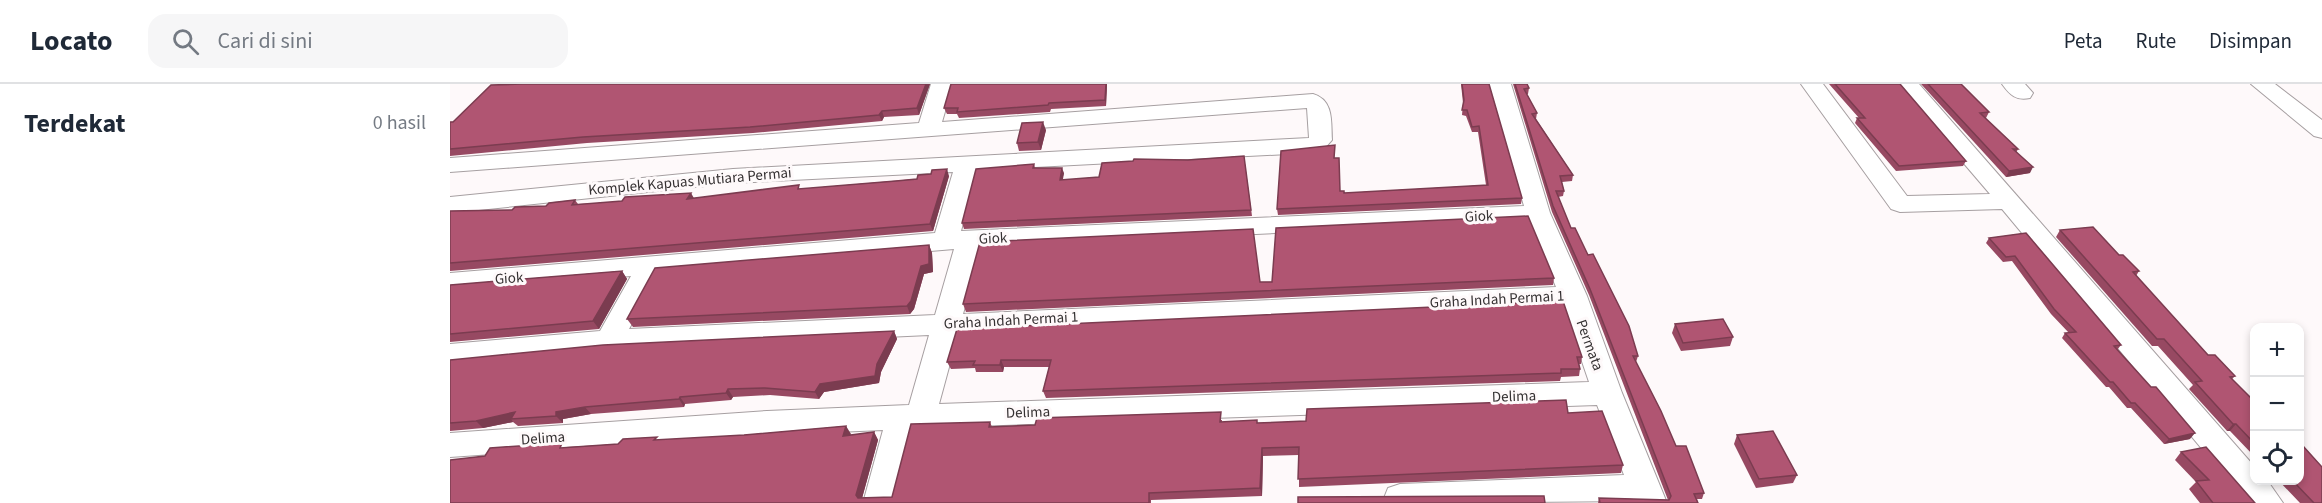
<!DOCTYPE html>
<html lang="id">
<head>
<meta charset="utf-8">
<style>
  :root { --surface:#fff; --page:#f6f6f7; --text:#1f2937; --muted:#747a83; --line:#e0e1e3 }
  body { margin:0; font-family:"Source Sans 3",sans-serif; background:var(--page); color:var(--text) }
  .controls { position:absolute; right:18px; bottom:18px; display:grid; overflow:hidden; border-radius:12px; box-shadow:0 3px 9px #0003 }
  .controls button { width:54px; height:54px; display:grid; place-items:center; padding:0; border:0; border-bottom:2px solid var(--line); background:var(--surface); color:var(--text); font:30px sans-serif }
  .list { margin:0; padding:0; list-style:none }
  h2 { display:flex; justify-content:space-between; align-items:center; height:78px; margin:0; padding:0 24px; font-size:26px }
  h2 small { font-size:20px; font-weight:400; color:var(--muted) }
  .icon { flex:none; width:33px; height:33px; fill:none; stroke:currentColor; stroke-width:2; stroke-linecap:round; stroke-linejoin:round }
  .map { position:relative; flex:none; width:1872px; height:419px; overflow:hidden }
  header { display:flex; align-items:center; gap:36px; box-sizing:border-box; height:84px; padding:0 30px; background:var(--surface); border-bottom:2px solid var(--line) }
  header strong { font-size:28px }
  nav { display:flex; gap:33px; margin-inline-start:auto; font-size:21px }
  .search { width:420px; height:54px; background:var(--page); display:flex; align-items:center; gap:15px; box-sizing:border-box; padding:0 21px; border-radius:18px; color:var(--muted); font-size:22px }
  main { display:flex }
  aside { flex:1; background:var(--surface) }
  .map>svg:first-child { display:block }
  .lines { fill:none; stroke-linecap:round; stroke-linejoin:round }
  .minor-casing { stroke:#a69fa1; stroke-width:2 }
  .minor { fill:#fff; fill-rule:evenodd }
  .wall { fill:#974962 }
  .shaded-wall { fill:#7b3c50 }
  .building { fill:#b05572; stroke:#7b3c50; stroke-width:1.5 }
  .labels { text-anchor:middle; stroke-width:6; stroke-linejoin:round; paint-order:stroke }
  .street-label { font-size:15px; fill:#353132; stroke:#fef9fa }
</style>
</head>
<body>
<header>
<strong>Locato</strong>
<div class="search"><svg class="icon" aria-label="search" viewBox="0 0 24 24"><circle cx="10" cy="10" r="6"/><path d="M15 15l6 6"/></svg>Cari di sini</div>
<nav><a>Peta</a><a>Rute</a><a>Disimpan</a></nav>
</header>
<main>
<aside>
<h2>Terdekat<small>0 hasil</small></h2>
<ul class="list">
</ul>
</aside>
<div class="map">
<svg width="1872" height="419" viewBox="0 0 1872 419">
  <rect width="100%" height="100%" fill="#fef9fa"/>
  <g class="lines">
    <defs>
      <path id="minor" d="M481,0h22l-11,38 371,-28c21,6 18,28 19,46l-8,9 -17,4 -330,17 -16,61 563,-25 -35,-122h22l39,129 37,83 35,97 45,110h-32l-1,-2 -248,2 -2,-5 4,-10 12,-4 224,-9 -27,-70 -683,23 -19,75h-32l20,-73 -116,5 -317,22v-24l317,-22 142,-6 20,-70 -320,15 -159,16v-22l150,-13 31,-55 -181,15v-18l485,-40 18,-61 -220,11 -283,30v-16l283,-28 576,-31 -2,-30 -857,64v-14l469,-35zM1079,137l27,66 -593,27 18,-67zM504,165l-19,66 -306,14 30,-55zM1113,222l26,76 -650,22 19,-70z
        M1351,0h22l84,112 83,-2 -94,-110h23l335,382v14h13l16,23h-36l-245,-294 -102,3 -9,-3z
        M1552,0h23l8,9 -3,5c-14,3 -20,-3 -28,-14z
        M1801,0h24l47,36v18l-8,-2z"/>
    </defs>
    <!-- minor casing -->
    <use href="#minor" class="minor-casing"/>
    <!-- minor -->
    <use href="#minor" class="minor"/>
  </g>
  <!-- wall -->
  <path class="wall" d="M480,0l-11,31 -35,2 -2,4 -129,12 -166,10 -137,13v-34z
    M657,0l-1,22 -55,3 -1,3 -91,6 -2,-4h-10l-3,-6z
    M1011,0h28l33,114 -1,6 -243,11 -1,-6 58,-64 -1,13 6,33 4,2 142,-8 -8,-53h-6l-6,-16 -4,-1 1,-12z
    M1063,0h14l2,4 -1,6h-1l10,19 -1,6 37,56 -1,6 -10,1 2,9 -1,5 -5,1 13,31 17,27 50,101 -2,6 40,84 28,47 -2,6h-5l1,4h-100l1,-5 69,2 -79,-205 -37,-83z
    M1379,0h71l66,77 -3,5 -67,5 -41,-48 2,-5h2z
    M1471,0h40l28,28 -3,6h-1l33,31 -2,4 14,20 -24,4z
    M596,46l-5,20 -22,1 -2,-8z
    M794,72l8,60 -288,13 -2,-6 72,-59 1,4 29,5 -2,7 37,-3 89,-17z
    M499,92l-16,55 -483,40v-60l62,-1 34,-4 29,-6 3,4 116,-6z
    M1610,146l79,41 -3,5 72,79 27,21 -3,3 22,22v55l-24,-25h-3l-38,-42 4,-4 -35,-39h-6l-96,-109z
    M1576,149l95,112 -4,5 73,89 -26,5 -33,-36h-4l-18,-21h-3l-44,-49 3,-5h4l-18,-19 -39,-53 -9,1 -17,-19 3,-5z
    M479,161l3,8 1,19 -9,2 -10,35 -4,5 -277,13 -6,-8z
    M172,187l5,8 -28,50 -149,13v-57z
    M1104,194l-1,7 -587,27 -3,-8 297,-22z
    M1225,240l58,13 -3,9 -49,5 -9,-18z
    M507,245l625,28 -1,7h-2l1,5 -1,7 -18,1 -1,4 -514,17 -3,-7 6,-24h-45l-1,5h-27l-1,-4 -24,1 -4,-7z
    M444,247l3,8 -16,33 -2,11 -55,9 -5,7 -49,-4 -37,2 -2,3 -46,4 -1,3 -93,7 -28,5v4l-45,3 -5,-4 -30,6 -33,3v-71z
    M1118,329l55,52 -2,8 -322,14v-32l-36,1 -1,40 -111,4v3h-701l116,-56 52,-3 41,-4 85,-5 102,-9 4,9 24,-3 4,8 -16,58 30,-1 98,-75 2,5 230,-7v2l35,1z
    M1287,351l60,40 -4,8 -37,5 -22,-44z
    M1731,368l74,51h-55l-11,-14 7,-7 -21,-22z
    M1828,396h22l22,23h-22z"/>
  <!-- shaded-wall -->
  <path class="shaded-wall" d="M476,0h4l-11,31 -2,-7z
    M656,0h1l-1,22 -1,-6z
    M432,27l2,6 -2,4 -3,-6z
    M593,38l3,8 -5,20 -3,-8z
    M1583,83l-3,6 -24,4 3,-6z
    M612,84l2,5 -2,12 -2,-5z
    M497,85l2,7 -16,55 -3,-7z
    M241,109l4,7 -8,-1z
    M479,161l3,8 1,19 -9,2 -10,35 -4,5 -3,-8z
    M172,187l5,8 -28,50 -6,-8z
    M444,247l3,8 -16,33 -2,11 -55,9 -5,7 -4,-7 5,-8 57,-20z
    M551,276l3,7 -1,5 -3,-7z
    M278,305l5,8 -2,3 -5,-7z
    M230,313l5,7 -1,3 -5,-8z
    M135,323l6,7 -28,5v4l-7,-7v-4z
    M65,328l-4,7 2,3 -30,6 -7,-7z
    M1783,340h3l-6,7h-3z
    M396,342l5,8 -4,10 -4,-8z
    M424,348l4,8 -17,62 -5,-7z
    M1745,349l-5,6 -26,5 5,-5z
    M812,364l1,8 -1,40 -2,-8z"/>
  <!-- building -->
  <path class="building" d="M72,0h404l-9,24 -35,3 -3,4 -129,12 -167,10 -133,12v-27h3l38,-37z
    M501,0h155l-1,16 -56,3 -1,2 -91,7 1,-4h-14z
    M1012,0h27l33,114 -245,11 4,-58 54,-6 -1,13h5l1,33h4v2l144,-8 -9,-59 -7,1 -5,-17h-5l2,-10z
    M1065,0h12l2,4 -5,1 13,24 -5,1 41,61 -13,1 4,15h-8l15,37h4l13,27 5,-1 36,72 9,30h-5l28,55 15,35h10l18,47 -10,1 4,9h-98l-1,-5 70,2 2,-4 -81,-207 -37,-83z
    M1385,0h65l66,77 -67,5 -42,-48h8z
    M1478,0h33l28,28 -9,1 38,36h-5l20,18 -24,4z
    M593,38l-5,20 -21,1 5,-20z
    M794,72l7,54 -289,13 14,-54 58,-5 -1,4h29l-2,12 39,-3 3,-14 31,-2 1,-2 54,1z
    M497,85l-17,55 -480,39v-52l62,-1 3,-3 31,-1 3,-3 26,-3 -3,5 50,-4 3,-4 66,-4 -4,6 112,-14 -1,4 98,-8 21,-2 1,-4 13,-1 1,-4z
    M1078,132l26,62 -591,26 17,-62 273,-13 7,53h12l4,-54z
    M1643,143l26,28h4l16,16 -6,1 75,83h7l20,21 -5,1 24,24v42l-18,-19h-3l-38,-42 7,-1 -38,-42h-7l-97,-109z
    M1576,149l95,112 -7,1 37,41h5l39,46 -26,6 -34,-36h-4l-18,-21h-3l-45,-49 11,-1 -22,-23 -39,-53 -9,1 -17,-19z
    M479,161v19l-8,2 -10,35 -4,5 -280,13 28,-51z
    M172,187l-29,50 -143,13v-49z
    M1113,217l19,56h-5l3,12h-19v4l-518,18 8,-31h-50l-1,5h-27l2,-4 -28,1 10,-33z
    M1273,235l10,18 -50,6 -8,-19z
    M444,247l-17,33 -2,12 -55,8 -5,8 -50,-4 -37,1 -2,4 -46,4 -1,2 -94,8 -29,5v4l-45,3 4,-7 -39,9 -26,2v-63l153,-15z
    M1116,316l2,13 34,-2 21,54 -325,14 1,-32 -37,1 -2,40 -111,5v10h-699v-43l35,-4 5,-8 72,-5 -2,5 58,-4 5,-5 34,-2 -3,3 90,-5 102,-9 -3,10 31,-4 -18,63 2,3 34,-1 19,-73 79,-2 -1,5 46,-2 2,-7 184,-6 -1,10 37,-2v3l49,-2 1,-12z
    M1323,347l24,44 -38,4 -22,-44z
    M1850,362h3l19,21v36h-8l-22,-23h8z
    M1756,363l49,56h-42l-17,-22 13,-1 -28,-28z
    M1094,412l1,7h-247v-6z"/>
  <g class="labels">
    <!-- street labels -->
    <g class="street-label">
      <text transform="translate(240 97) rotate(-5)" y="5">Komplek Kapuas Mutiara Permai</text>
      <text transform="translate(1029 132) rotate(-3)" y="5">Giok</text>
      <text transform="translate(543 154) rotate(-3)" y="5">Giok</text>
      <text transform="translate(59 194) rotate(-4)" y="5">Giok</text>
      <text transform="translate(1047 215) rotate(-3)" y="5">Graha Indah Permai 1</text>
      <text transform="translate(561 236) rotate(-3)" y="5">Graha Indah Permai 1</text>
      <text transform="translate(1140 261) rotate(70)" y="5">Permata</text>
      <text transform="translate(1064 312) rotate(-2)" y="5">Delima</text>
      <text transform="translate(578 328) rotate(-2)" y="5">Delima</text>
      <text transform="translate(93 354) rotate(-4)" y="5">Delima</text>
    </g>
  </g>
</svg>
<div class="controls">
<button>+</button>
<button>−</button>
<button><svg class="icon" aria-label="locate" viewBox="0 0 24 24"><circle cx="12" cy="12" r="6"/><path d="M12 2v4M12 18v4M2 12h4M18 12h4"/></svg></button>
</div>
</div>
</main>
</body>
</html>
